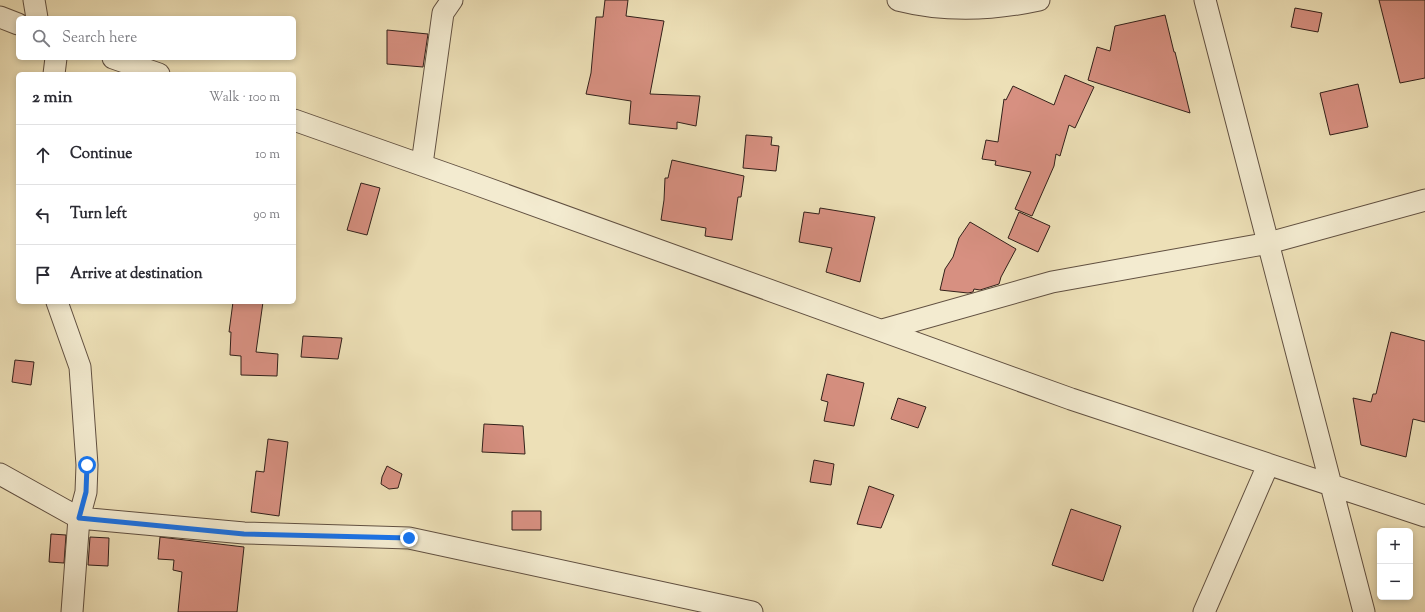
<!DOCTYPE html>
<html lang="en">
<head>
<meta charset="utf-8">
<style>
  :root { --surface:#fff; --page:#f2f2f3; --text:#2b2b33; --muted:#7c7c81; --line:#e1e1e2 }
  body { margin:0; font-family:"Sorts Mill Goudy",serif; background:var(--page); color:var(--text) }
  .controls { position:absolute; right:12px; bottom:12px; display:grid; overflow:hidden; border-radius:6px; box-shadow:0 2px 6px #0003 }
  .controls button { width:36px; height:36px; display:grid; place-items:center; padding:0; border:0; border-bottom:1px solid var(--line); background:var(--surface); color:var(--text); font:20px sans-serif }
  .stop { position:absolute; width:12px; height:12px; margin:-9px; border:3px solid #1a73e8; border-radius:50%; background:#fff }
  .stop.end { background:#1a73e8; border-color:#fff; box-shadow:0 1px 4px #0008 }
  .list { margin:0; padding:0; list-style:none }
  h2 { display:flex; justify-content:space-between; align-items:center; height:52px; margin:0; padding:0 16px; font-size:17px }
  h2 small { font-size:13px; font-weight:400; color:var(--muted) }
  .list li { display:grid; grid-template-columns:26px 1fr auto; gap:12px; align-items:center; box-sizing:border-box; height:60px; padding:0 16px; border-top:1px solid var(--line) }
  .list b { display:block; font-size:15px; white-space:nowrap }
  .list em { font-size:13px; font-style:normal; color:var(--muted) }
  .icon { flex:none; width:22px; height:22px; fill:none; stroke:currentColor; stroke-width:2; stroke-linecap:round; stroke-linejoin:round }
  .map { position:relative; flex:none; width:1425px; height:612px; overflow:hidden }
  .search { position:absolute; background:var(--surface); box-shadow:0 2px 6px #0003; left:16px; top:16px; width:280px; height:44px; display:flex; align-items:center; gap:10px; box-sizing:border-box; padding:0 14px; border-radius:6px; color:var(--muted); font-size:15px }
  .panel { position:absolute; background:var(--surface); box-shadow:0 2px 6px #0003; left:16px; top:72px; width:280px; height:232px; border-radius:6px }
  .map>svg:first-child { display:block }
  .building { fill:#d79081; stroke:#32201a }
  .lines { fill:none; stroke-linecap:round; stroke-linejoin:round }
  .street-casing { stroke:#615041; stroke-width:23 }
  .street { stroke:#f3ebd0; stroke-width:21 }
  .route { stroke:#1a73e8; stroke-width:5 }
</style>
</head>
<body>
<div class="map">
<svg width="1425" height="612" viewBox="0 0 1425 612">
  <rect width="100%" height="100%" fill="#ede0b7"/>
  <filter id="stains"><feTurbulence type="fractalNoise" baseFrequency=".005" numOctaves="4"/><feColorMatrix values="0 0 0 0 .2 0 0 0 0 .09 0 0 0 0 .02 0 0 0 .5 -.17"/></filter>
  <radialGradient id="worn" r=".72"><stop offset=".6" stop-color="#630" stop-opacity="0"/><stop offset="1" stop-color="#630" stop-opacity=".3"/></radialGradient>
  <!-- building -->
  <path class="building" d="M605,0h23l-2,16 38,5 -14,73 50,2 -4,30 -19,-4v7l-48,-5 2,-23 -45,-7 5,-21 5,-56h7z
    M1379,0h46v78l-25,5z
    M1295,8l27,5 -4,19 -27,-5z
    M1165,15l9,37h1l15,61 -102,-33 9,-33 13,4 5,-25z
    M387,30l41,4 -5,33 -36,-3z
    M1065,75l29,12 -19,41 -6,-3 -9,31 -4,-2 -2,12 -22,50 -17,-7 16,-37 -36,-7 1,-4 -14,-2 4,-19 12,2 6,-43 2,1 7,-14 41,19z
    M1358,84l10,43 -38,8 -10,-42z
    M746,135l26,2 -1,8 8,1 -3,25 -33,-3z
    M672,160l72,16 -3,21h-3l-6,43 -27,-4 1,-8 -45,-8 3,-20 1,-22h3z
    M361,183l19,5 -13,47 -20,-5z
    M820,208l55,9 -15,65 -34,-10 6,-24 -33,-6 5,-30 15,2z
    M1019,212l31,14 -12,26 -30,-14z
    M970,222l46,27 -15,28 -2,7 -19,6 -6,-1 -1,3 -5,1 -28,-3 5,-21 8,-12 6,-19z
    M233,302h30l-7,50 22,2 -1,22 -36,-1v-19l-11,-1 1,-23h-2z
    M1391,332l34,9v81l-12,-3 -7,38 -45,-12 -8,-47 18,4 2,-8h3z
    M303,336l39,2 -4,21 -37,-2z
    M15,360l19,2 -3,23 -19,-3z
    M827,374l37,9 -10,43 -30,-5 4,-19 -7,-2z
    M898,398l28,9 -8,21 -27,-9z
    M484,424l39,2 2,28 -43,-2z
    M268,439l20,3 -9,74 -28,-4 5,-41 8,1z
    M814,460l20,4 -3,21 -21,-3z
    M387,466l15,8 -4,14 -9,1 -8,-5 1,-7z
    M869,486l25,9 -13,33 -24,-4z
    M1071,509l50,17 -18,55 -51,-16z
    M512,511h29v19h-29z
    M51,534l15,1 -2,28 -15,-1z
    M90,537l19,1 -1,28 -20,-1z
    M160,537l84,10 -7,65h-59l4,-40 -9,-2 1,-10 -16,-1z"/>
  <g class="lines">
    <defs>
      <path id="street" d="M34,0l3,18
        M898,0c47,12 95,10 141,0
        M1205,0l159,612
        M0,17l18,7
        M113,58l46,16
        M54,74l2,-16
        M294,120l173,61 604,218 354,117
        M422,164l21,-151 9,-13
        M57,302l23,65 7,98 -1,27 -7,26 -7,94
        M882,330l170,-48 217,-39 156,-43
        M0,474l79,44 165,15 165,5 343,74
        M1204,612l64,-147"/>
    </defs>
    <!-- street casing -->
    <use href="#street" class="street-casing"/>
    <!-- street -->
    <use href="#street" class="street"/>
  </g>
  <g class="lines">
    <!-- route -->
    <path class="route" d="M87,465l-1,27 -7,26 165,16 165,4"/>
  </g>
  <rect width="100%" height="100%" filter="url(#stains)"/>
  <rect width="100%" height="100%" fill="url(#worn)"/>
</svg>
<div class="controls">
<button>+</button>
<button>−</button>
</div>
<div class="stop" style="left:87px;top:465px"></div>
<div class="stop end" style="left:409px;top:538px"></div>
<div class="search"><svg class="icon" aria-label="search" viewBox="0 0 24 24"><circle cx="10" cy="10" r="6"/><path d="M15 15l6 6"/></svg>Search here</div>
<section class="panel">
<h2>2 min<small>Walk · 100 m</small></h2>
<ul class="list">
<li><svg class="icon" aria-label="ahead" viewBox="0 0 24 24"><path d="M12 20V5M6 11l6-6 6 6"/></svg><div><b>Continue</b></div><em>10 m</em></li>
<li><svg class="icon" aria-label="left" viewBox="0 0 24 24"><path d="M17 20v-9H6M10 6l-5 5 5 5"/></svg><div><b>Turn left</b></div><em>90 m</em></li>
<li><svg class="icon" aria-label="arrive" viewBox="0 0 24 24"><path d="M6 21V4h12l-3 4 3 4H6"/></svg><div><b>Arrive at destination</b></div></li>
</ul>
</section>
</div>
</body>
</html>
